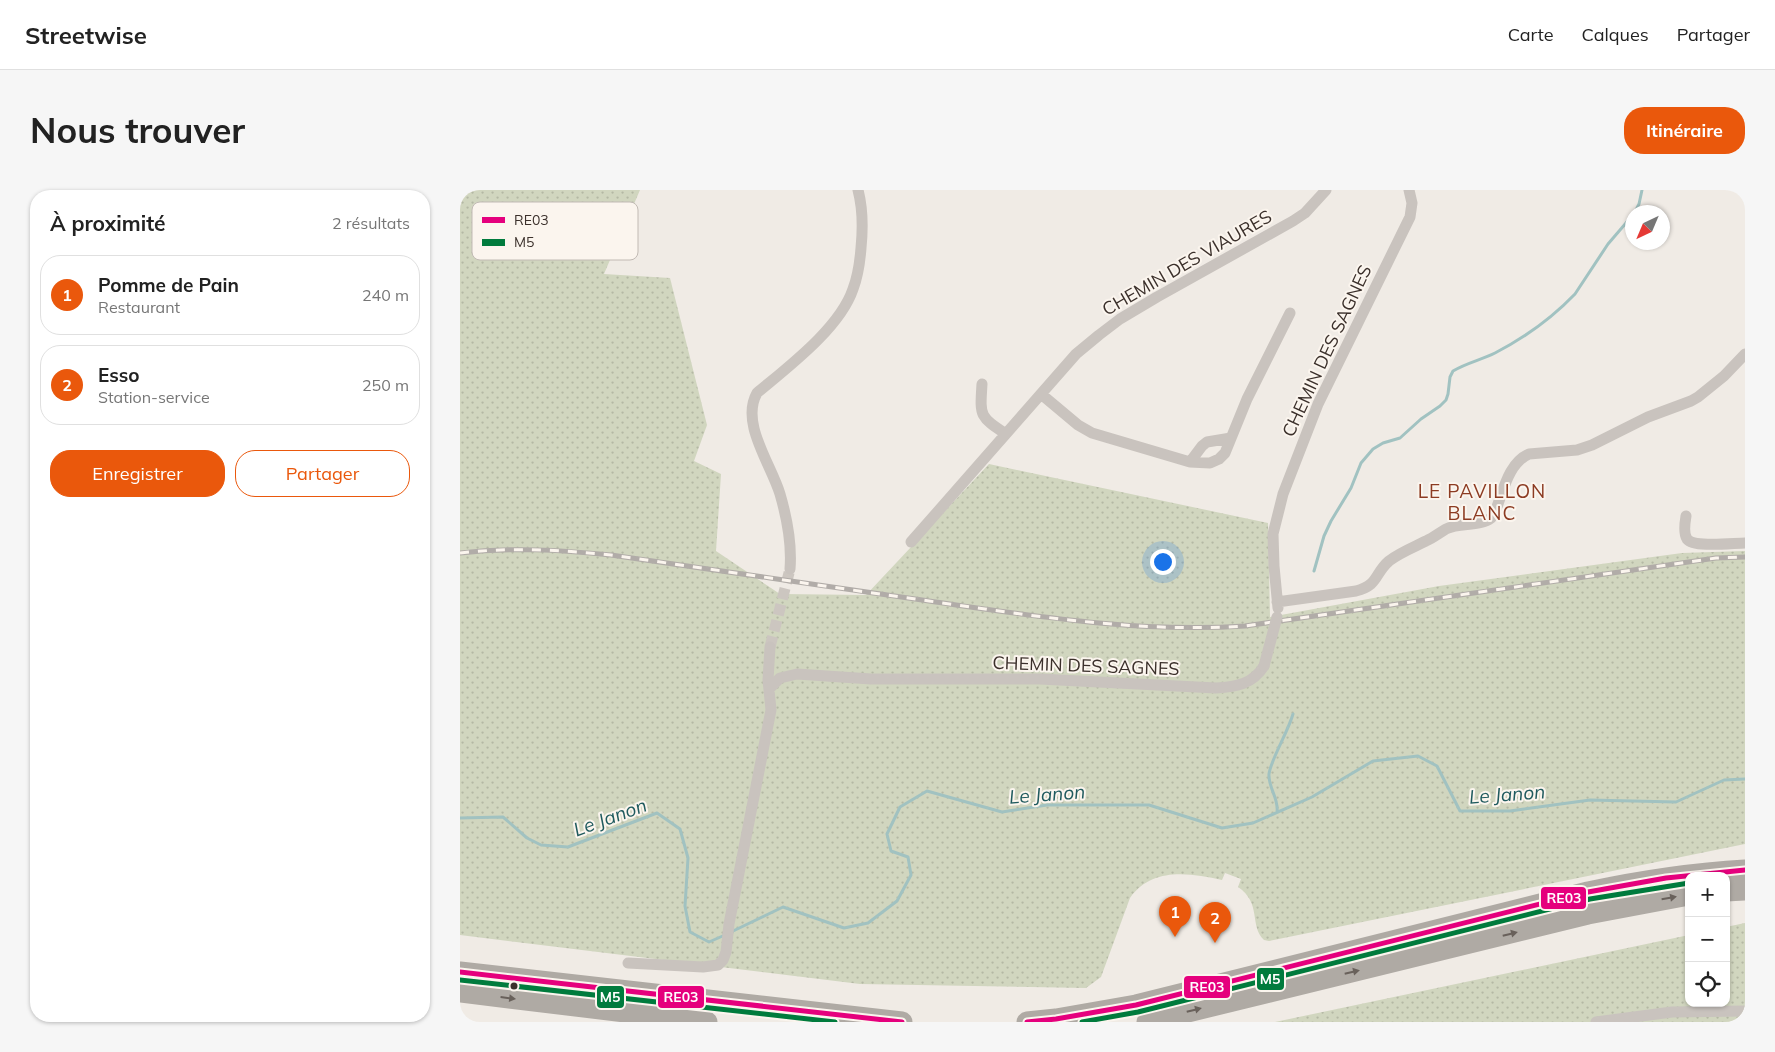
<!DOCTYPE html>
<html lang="fr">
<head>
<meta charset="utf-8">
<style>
  :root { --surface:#fff; --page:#f6f6f6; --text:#222; --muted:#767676; --line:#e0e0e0; --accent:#ea580c }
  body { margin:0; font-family:Mulish,sans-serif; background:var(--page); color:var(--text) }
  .controls { position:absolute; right:15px; bottom:15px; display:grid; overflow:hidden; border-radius:10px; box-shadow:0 1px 4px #0004 }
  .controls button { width:45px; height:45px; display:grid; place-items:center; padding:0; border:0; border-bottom:1px solid var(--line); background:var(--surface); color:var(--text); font:25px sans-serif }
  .compass { position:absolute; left:1165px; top:15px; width:45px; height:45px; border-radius:50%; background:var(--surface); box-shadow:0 1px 4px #0004; rotate:224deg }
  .you { position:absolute; left:702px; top:371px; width:18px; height:18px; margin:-12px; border:4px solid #fff; border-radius:50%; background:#1a73e8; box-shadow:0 0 0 8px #1a73e833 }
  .badge { display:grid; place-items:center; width:32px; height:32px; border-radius:50%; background:var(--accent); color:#fff; font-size:16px; font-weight:700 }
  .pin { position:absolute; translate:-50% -41px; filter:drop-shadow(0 1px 2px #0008) }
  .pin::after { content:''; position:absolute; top:26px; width:18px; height:15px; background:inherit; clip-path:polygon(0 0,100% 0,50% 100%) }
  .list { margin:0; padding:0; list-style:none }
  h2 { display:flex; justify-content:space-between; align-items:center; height:65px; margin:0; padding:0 20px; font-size:21px }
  h2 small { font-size:16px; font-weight:400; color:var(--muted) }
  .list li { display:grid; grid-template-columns:32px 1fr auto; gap:15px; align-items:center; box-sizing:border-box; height:80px; margin:0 10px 10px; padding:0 10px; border:1px solid var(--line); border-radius:20px }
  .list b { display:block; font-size:19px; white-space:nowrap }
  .list p { margin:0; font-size:16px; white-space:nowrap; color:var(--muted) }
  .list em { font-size:16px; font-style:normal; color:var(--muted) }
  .actions { display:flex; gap:10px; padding:15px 20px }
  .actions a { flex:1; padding:11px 0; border:1px solid var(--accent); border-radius:20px; text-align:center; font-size:18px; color:var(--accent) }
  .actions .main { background:var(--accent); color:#fff }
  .icon { flex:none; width:28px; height:28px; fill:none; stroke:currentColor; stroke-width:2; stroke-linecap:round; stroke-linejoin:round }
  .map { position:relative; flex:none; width:1285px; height:832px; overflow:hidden; border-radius:20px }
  header { display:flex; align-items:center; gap:30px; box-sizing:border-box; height:70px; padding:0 25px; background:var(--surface); border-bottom:1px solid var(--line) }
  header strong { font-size:24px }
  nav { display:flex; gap:28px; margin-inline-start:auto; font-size:18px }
  .intro { display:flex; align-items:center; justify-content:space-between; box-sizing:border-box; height:120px; padding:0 30px }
  h1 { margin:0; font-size:35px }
  .button { padding:12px 22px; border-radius:20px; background:var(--accent); color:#fff; font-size:18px; font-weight:700 }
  main { display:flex; gap:30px; padding:0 30px }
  aside { flex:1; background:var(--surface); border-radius:20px; box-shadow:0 1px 4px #0004 }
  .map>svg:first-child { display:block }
  .grass { fill:url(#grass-dots) }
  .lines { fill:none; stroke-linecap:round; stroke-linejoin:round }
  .stream { stroke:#a1c2c1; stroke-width:3 }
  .street-tunnel { stroke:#ccc6c0; stroke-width:11; stroke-dasharray:11 5.5; stroke-linecap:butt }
  .street { stroke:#c9c3be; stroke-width:11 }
  .highway { stroke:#afaaa4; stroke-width:21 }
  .rail-casing { stroke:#b1aca8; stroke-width:5 }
  .rail { stroke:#fbf5ee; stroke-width:3; stroke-dasharray:9; stroke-linecap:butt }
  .street-bridge { stroke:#c9c3be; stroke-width:11 }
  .bus-1-casing { stroke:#fbf5ee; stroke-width:9 }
  .bus-2-casing { stroke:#fbf5ee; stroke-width:9 }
  .bus-1 { stroke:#e5007d; stroke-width:5 }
  .bus-2 { stroke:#007b3d; stroke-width:5 }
  .oneway { fill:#69615b }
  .bus-dot { fill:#3b302b; stroke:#fbf5ee; stroke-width:2 }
  .labels { text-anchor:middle; stroke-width:4; stroke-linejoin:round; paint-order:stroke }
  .street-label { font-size:18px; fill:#3b302b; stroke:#fbf5ee }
  .neighbourhood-label { font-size:19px; letter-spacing:1px; fill:#8c3b22; stroke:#fbf5ee }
  .water-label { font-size:19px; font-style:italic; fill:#1f5a5e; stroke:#fbf5ee }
  .key { fill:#fbf5ee; stroke:#c1bab4; stroke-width:1 }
  .key-label { font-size:14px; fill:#3b302b }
  .line-badge { stroke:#fbf5ee; stroke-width:2 }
  .badge-label { font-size:14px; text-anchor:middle; font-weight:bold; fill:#fff }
</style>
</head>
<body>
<header>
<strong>Streetwise</strong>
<nav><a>Carte</a><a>Calques</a><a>Partager</a></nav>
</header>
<div class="intro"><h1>Nous trouver</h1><a class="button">Itinéraire</a></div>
<main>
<aside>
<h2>À proximité<small>2 résultats</small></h2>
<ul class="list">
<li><span class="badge">1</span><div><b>Pomme de Pain</b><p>Restaurant</p></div><em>240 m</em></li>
<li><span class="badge">2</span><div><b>Esso</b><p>Station-service</p></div><em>250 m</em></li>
</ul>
<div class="actions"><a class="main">Enregistrer</a><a>Partager</a></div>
</aside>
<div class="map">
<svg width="1285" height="832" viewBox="0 0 1285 832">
  <defs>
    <pattern id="grass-dots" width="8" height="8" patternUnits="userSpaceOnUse" patternTransform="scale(1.25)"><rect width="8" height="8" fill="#d1d6bf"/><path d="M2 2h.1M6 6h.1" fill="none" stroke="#b4b8a4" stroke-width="1.8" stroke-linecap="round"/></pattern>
  </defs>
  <rect width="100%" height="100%" fill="#f0ebe5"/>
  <!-- grass -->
  <path class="grass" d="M0,0h180l-36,84 66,4 37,147 -13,36 27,13 -5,77 64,43 86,1 123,-131 279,59 2,94 169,-31 243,-33 63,-2v293l-476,97 -5,-1c-15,-14 -2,-37 -26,-53l3,-8 -16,-6 -3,7c-33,-7 -70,-13 -92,18l-29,79 -15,11 -226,-4 -400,-49z
    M1285,733v99h-470l414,-87v68h37v-76z"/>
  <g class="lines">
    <!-- stream -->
    <path class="stream" d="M1175,22l4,-8 3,-14
      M854,381l10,-35 7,-15 20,-33 10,-25 12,-14 10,-6 17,-5 21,-19 19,-13 6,-6 2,-6 2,-17 3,-6c13,-8 28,-11 42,-18 29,-15 57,-35 80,-59l33,-50 24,-28
      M817,622c2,-14 -9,-24 -8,-38 2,-15 19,-42 24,-60
      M0,628l43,-1 24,21 14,7 27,2 89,-34 23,16 8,29 -3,48 5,26 19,10 16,-7
      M271,742l52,-25 61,21 24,-5 29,-22 14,-26 -3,-18 -17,-6 -4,-17 13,-27 27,-16 75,21 45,-7h102l73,23 31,-5 59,-26 61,-36 45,-5 19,10 23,45h50l80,-11 86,2 48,-22 21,-1"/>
    <!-- street-tunnel -->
    <path class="street-tunnel" d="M310,457l20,-78"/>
    <!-- street -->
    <path class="street" d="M522,194c-2,32 -3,32 24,50
      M581,204l37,31 14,8 98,29 20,1 9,-4 6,-6 22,-54 43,-86
      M730,272l12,-16 5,-4 24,-4
      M1226,326c-1,6 -3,17 1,23 7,9 46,4 58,4
      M451,352l165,-188 23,-19 21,-16 37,-22 136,-76 12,-8 21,-23
      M330,379c2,-25 -3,-51 -10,-75 -9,-30 -40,-71 -23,-101 31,-26 83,-65 96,-104 5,-13 7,-28 8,-41 2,-20 2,-39 -3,-58
      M817,412l79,-11c23,-6 18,-17 33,-30 10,-8 25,-14 37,-20 7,-3 13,-8 20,-12 13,-7 34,-2 45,-11 4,-4 6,-11 8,-17 6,-17 12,-39 30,-47l48,-4 15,-5 56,-28 43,-16 7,-4 26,-21 21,-22
      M818,418l-4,-42 -1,-32 10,-40 35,-90 92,-187 2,-14 -3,-13
      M310,498l10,-10 17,-4 74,5h169l176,9c20,-1 37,-4 48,-22
      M168,773l75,4 15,-2 5,-5 3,-8 3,-28 42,-214 -3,-30 2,-33
      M1136,832l76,-10 73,-1"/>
    <!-- highway -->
    <path class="highway" d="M1266,701l19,-1
      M0,782l442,50
      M0,802l247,30
      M567,832l29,-3 80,-14 452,-113c52,-11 104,-19 157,-22
      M687,832l441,-108 101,-19"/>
    <defs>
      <path id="rail" d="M0,363c51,-6 101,-3 151,2 106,15 212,31 318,46 105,15 209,32 316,25l471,-68 29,-1"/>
    </defs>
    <!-- rail casing -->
    <use href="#rail" class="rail-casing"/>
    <!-- rail -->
    <use href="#rail" class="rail"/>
    <!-- street-bridge -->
    <path class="street-bridge" d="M804,476l13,-49"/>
    <defs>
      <path id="bus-1" d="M0,782l442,50
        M567,832l29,-3 80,-14 452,-113 78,-14 79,-8"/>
      <path id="bus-2" d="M0,790l375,42
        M622,832l56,-10 452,-113 99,-16"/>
    </defs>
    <!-- bus-1 casing -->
    <use href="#bus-1" class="bus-1-casing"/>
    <!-- bus-2 casing -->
    <use href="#bus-2" class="bus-2-casing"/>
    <!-- bus-1 -->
    <use href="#bus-1" class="bus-1"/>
    <!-- bus-2 -->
    <use href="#bus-2" class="bus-2"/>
  </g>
  <!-- one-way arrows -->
  <defs><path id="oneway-solid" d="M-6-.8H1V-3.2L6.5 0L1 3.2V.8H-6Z" transform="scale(1.25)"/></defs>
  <g class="oneway">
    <use href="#oneway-solid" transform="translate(1209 708) rotate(-10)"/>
    <use href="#oneway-solid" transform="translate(1050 744) rotate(-14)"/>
    <use href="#oneway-solid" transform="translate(892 782) rotate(-13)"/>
    <use href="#oneway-solid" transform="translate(48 808) rotate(7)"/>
    <use href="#oneway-solid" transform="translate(734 820) rotate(-14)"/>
  </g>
  <!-- markers -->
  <circle class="bus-dot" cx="54" cy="796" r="4.5"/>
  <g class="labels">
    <!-- street labels -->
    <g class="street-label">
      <text transform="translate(727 73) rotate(-30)" y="6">CHEMIN DES VIAURES</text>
      <text transform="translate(867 161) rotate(-65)" y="6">CHEMIN DES SAGNES</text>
      <text transform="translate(626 476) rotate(2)" y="6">CHEMIN DES SAGNES</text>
    </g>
    <!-- neighbourhood labels -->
    <g class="neighbourhood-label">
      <text x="1022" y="308">LE PAVILLON<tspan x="1022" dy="22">BLANC</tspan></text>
    </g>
    <!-- water labels -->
    <g class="water-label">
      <text transform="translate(587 604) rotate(-4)" y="7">Le Janon</text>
      <text transform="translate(1047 604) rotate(-4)" y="7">Le Janon</text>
      <text transform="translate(150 627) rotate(-20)" y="7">Le Janon</text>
    </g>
  </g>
  <!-- legend -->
  <rect x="12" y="12" width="166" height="58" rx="8" class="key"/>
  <rect x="22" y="27" width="23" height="6" fill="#e5007d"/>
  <rect x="22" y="49" width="23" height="7" fill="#007b3d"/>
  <g class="key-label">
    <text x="54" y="35">RE03</text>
    <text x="54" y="57">M5</text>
  </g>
  <g class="line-badge">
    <rect x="1080" y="696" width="47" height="24" rx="5" fill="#e5007d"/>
    <rect x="796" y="777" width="29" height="24" rx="5" fill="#007b3d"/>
    <rect x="723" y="785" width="48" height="24" rx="5" fill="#e5007d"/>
    <rect x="136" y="795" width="29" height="24" rx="5" fill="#007b3d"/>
    <rect x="197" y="795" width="48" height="24" rx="5" fill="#e5007d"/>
  </g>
  <g class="badge-label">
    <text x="1104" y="713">RE03</text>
    <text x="810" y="794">M5</text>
    <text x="747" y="802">RE03</text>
    <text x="150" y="812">M5</text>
    <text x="221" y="812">RE03</text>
  </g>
</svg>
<div class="controls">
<button>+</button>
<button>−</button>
<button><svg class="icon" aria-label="locate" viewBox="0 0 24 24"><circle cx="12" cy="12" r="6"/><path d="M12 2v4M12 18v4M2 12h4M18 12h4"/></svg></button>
</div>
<svg class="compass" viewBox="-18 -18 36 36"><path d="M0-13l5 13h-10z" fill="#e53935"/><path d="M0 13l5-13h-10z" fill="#767676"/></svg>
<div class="you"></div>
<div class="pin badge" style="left:715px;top:747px">1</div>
<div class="pin badge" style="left:755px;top:753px">2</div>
</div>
</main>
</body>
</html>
